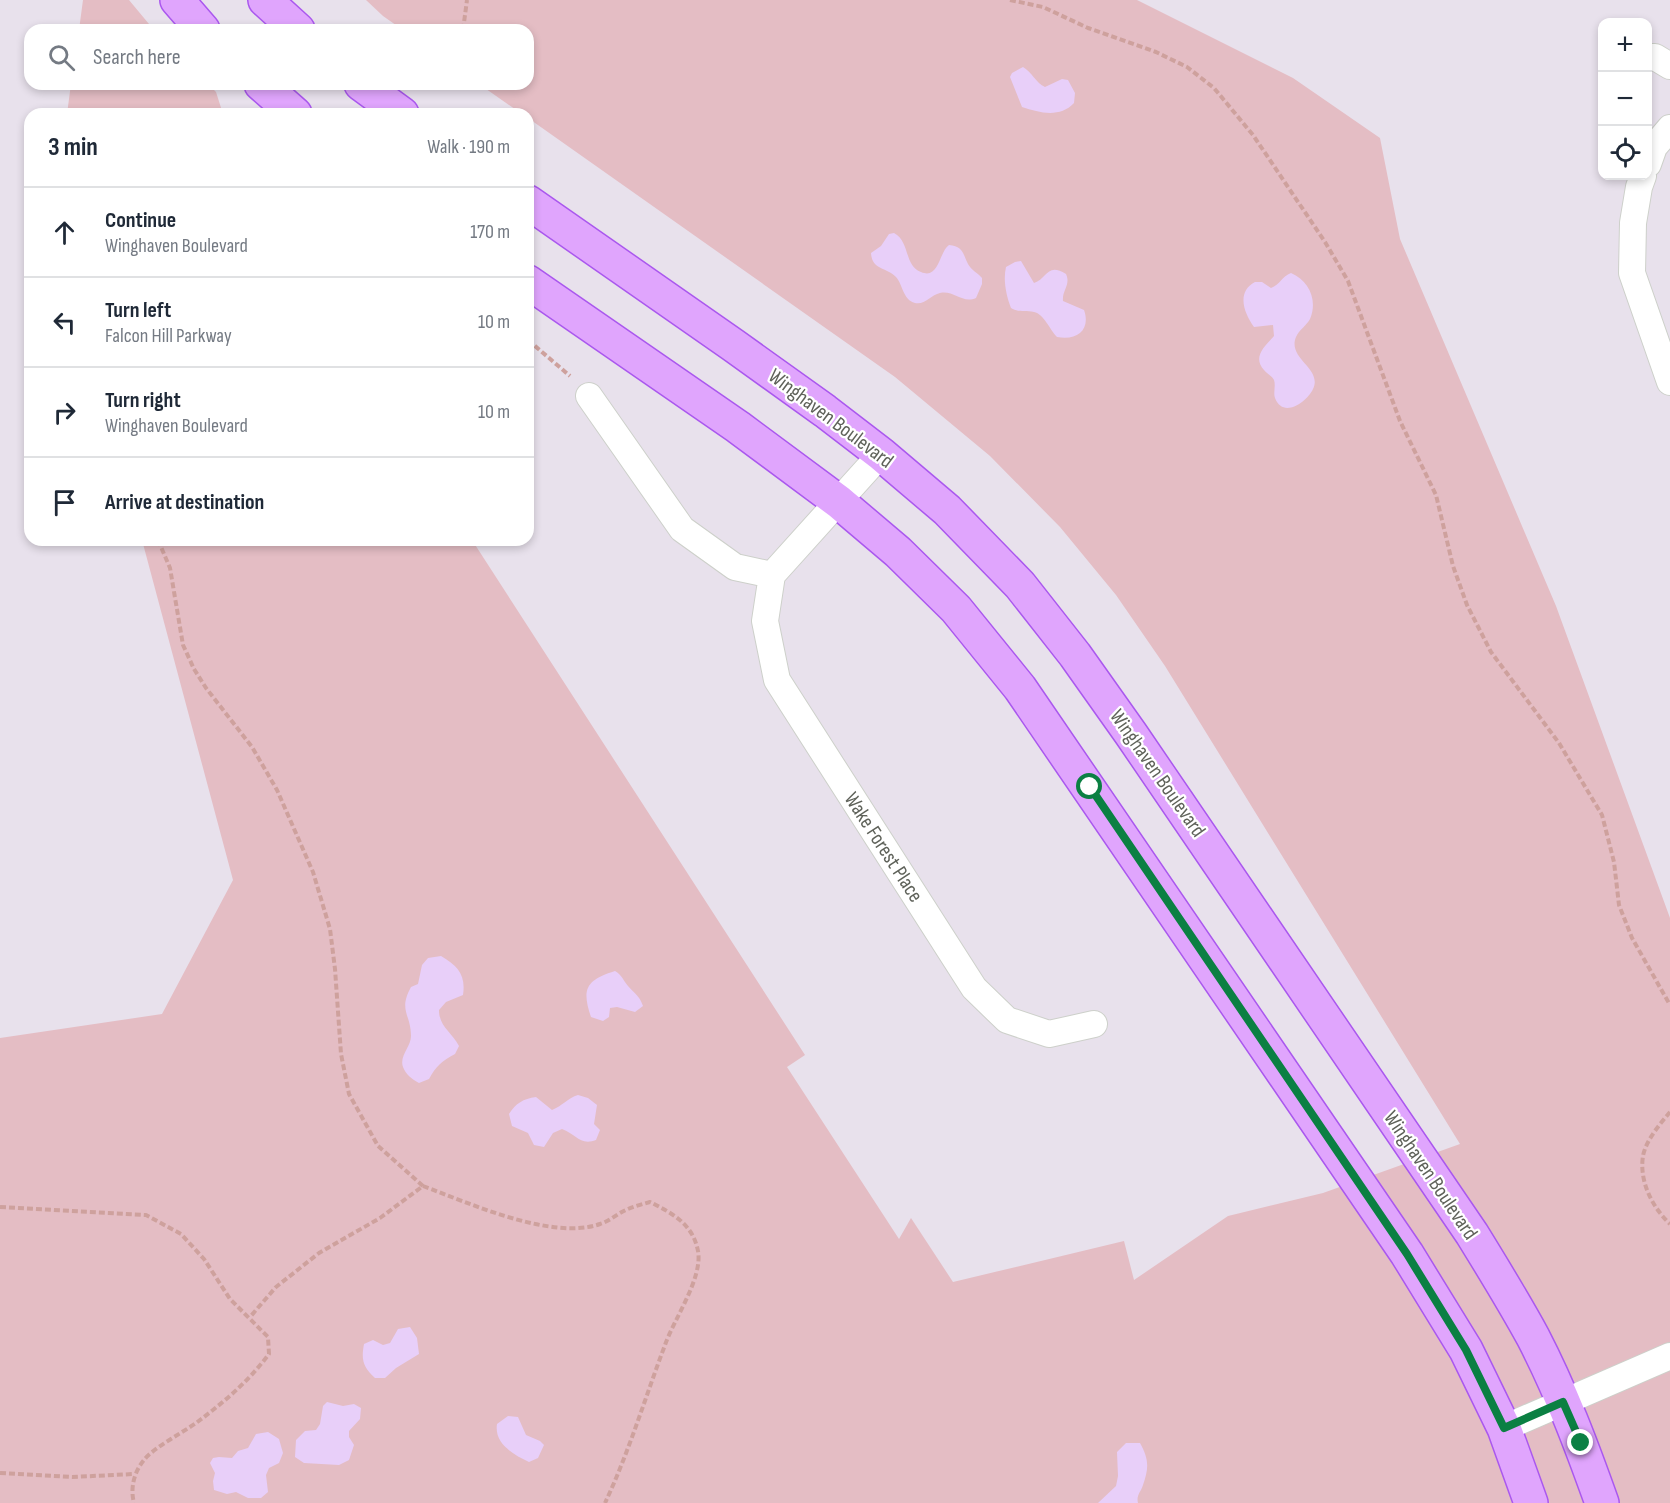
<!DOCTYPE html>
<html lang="en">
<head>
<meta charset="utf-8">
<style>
  :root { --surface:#fff; --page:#f6f6f7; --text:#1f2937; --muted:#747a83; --line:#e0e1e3 }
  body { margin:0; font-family:"Sofia Sans Condensed",sans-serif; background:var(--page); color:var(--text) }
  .controls { position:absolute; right:18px; top:18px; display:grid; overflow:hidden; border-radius:12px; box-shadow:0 3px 9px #0003 }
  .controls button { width:54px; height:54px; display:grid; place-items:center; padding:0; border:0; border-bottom:2px solid var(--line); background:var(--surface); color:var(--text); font:30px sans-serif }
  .stop { position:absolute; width:18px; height:18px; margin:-14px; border:4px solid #0b8043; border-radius:50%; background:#fff }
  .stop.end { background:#0b8043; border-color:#fff; box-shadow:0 2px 6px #0008 }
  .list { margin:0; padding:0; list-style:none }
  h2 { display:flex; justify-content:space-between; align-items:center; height:78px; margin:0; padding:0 24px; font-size:26px }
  h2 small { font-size:20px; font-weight:400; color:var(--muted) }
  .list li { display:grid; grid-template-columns:39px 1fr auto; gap:18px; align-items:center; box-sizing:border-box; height:90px; padding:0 24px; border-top:2px solid var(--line) }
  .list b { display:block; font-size:22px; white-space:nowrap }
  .list p { margin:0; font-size:20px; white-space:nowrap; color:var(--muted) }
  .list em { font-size:20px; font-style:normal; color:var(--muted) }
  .icon { flex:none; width:33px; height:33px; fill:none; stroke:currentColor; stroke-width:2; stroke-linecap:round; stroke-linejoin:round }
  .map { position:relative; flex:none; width:1670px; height:1503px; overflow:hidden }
  .search { position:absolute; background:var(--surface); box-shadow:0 3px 9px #0003; left:24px; top:24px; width:510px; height:66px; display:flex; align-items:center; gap:15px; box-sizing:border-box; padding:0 21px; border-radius:18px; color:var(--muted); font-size:22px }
  .panel { position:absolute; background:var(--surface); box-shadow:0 3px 9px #0003; left:24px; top:108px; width:510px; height:438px; border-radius:18px }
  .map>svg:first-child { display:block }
  .green { fill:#e4bdc4 }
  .sand { fill:#e8cff9 }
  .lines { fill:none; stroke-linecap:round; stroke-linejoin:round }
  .street-casing { stroke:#cdd0ca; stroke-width:28 }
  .primary-casing { stroke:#aa58ee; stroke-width:36 }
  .path { stroke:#cea19d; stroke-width:4; stroke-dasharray:6 3; stroke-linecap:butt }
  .street { stroke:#fff; stroke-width:26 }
  .primary { stroke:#e0a5fd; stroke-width:33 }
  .route { stroke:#0b8043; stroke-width:8 }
  .labels { text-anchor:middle; stroke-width:4.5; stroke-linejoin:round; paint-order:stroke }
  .street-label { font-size:21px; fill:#5f625a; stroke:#fff }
</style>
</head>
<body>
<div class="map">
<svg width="1670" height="1503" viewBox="0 0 1670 1503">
  <rect width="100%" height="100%" fill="#e8e1ec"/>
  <!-- green -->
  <path class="green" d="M83,0h46l25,30h-75z
    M366,0h771l156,78 87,60 20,101 156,367 114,312v585h-1670v-465l162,-24 71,-134 -91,-340h330l333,515 -18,12 112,172 12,-21 42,64 171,-41 10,39 94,-64 95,-23 137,-49 -295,-478 -49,-71 -56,-68 -70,-71 -95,-79 -367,-259v-4h-6l-43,-30h49v-54h-125l-20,-14z
    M71,84h137l8,8 7,22h-156z"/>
  <!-- sand -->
  <path class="sand" d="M1023,67c9,5 13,16 22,20l17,-8 6,1 7,13 -1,10c-14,15 -34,10 -52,4l-12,-30 2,-4z
    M894,233c16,8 10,33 27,39 18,8 18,-20 28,-27 14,1 14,9 19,19 3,6 10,9 14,14v6l-6,14c-14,6 -22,-8 -36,-5 -9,2 -15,12 -25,10 -12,-3 -12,-18 -19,-26 -10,-10 -24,-7 -25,-24l10,-7 8,-12z
    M1021,261l13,22c13,-4 13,-21 32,-9 5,11 -4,16 -3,27l21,9c7,20 -7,31 -27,27 -7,-7 -13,-23 -23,-25 -9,-2 -15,1 -23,-4 -5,-13 -8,-28 -5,-41l9,-5z
    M1291,273c18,8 27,27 19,46 -3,6 -11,11 -14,18 -9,22 27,31 17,52 -6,13 -30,30 -38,9 -2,-5 1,-12 -1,-18 -2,-4 -7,-6 -10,-10 -12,-13 1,-24 10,-34l-1,-11 -19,2c-10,-14 -18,-35 1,-45h7l9,6c9,-3 11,-12 20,-15z
    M441,956c17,10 25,19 22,39l-17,7 -7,8c0,17 13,22 20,36l-4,8c-13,7 -19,12 -26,25l-10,4c-7,-4 -13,-8 -16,-16 -4,-11 8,-20 8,-31 0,-22 -13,-25 0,-49l7,-3 4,-19 6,-7z
    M615,971c7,4 8,9 13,15 7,8 11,9 15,20l-8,6 -18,-5 -7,1 -1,9 -6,4 -12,-4c-10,-29 -4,-37 24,-46z
    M578,1095l10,3 9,7 -3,19 6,6 -4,10c-16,6 -20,-6 -34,-11l-9,4 -9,14 -10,-2 -6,-12 -16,-7 -3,-12c7,-11 14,-15 27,-17l16,13c10,-4 16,-12 26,-15z
    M410,1327l7,11 2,16 -23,14 -11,10h-10c-12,-11 -14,-18 -11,-34l9,-4 10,5 7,-2 8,-14z
    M327,1402l16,4 11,-2 7,4 -1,11 -11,12v6l5,8 -5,15 -10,5 -35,-2 -9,-6 1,-17 9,-9 11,-1 4,-6 3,-18z
    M508,1416l10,1 8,18 14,6 4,4 -6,13 -9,4c-16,-8 -35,-18 -32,-38z
    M268,1432l11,7 4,14 -4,10 -10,5 -3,7 2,17 -7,6h-13l-12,-6 -9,2 -13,-4 -1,-9 2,-8 -5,-10 3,-5 6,-1 13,1 6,-7 10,-3 8,-14z
    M1126,1443h14c9,16 9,25 3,42 -2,7 -7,10 -5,18h-40l18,-17 2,-10 -1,-24z"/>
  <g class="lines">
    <defs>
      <path id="street" d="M1648,57h7l15,9
        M1648,164l6,-17 16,-19
        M1643,176l-4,11 -6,36 -1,50 38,109
        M589,396l93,133 53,38 37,8
        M881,454l-109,121 -7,46 12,59 197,308 33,32 42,14 45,-10
        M1504,1428l166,-72"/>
      <path id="primary" d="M177,0l26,30
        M265,0l33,30
        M261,84l34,30
        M361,84l41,30
        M528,202l205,143 92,66 56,43 66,56 73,75 55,70 56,79 341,500c21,34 42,68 61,103 28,54 49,110 69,166
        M528,282l210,145 101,75 59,50 58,57 64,79 387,566 59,96 38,78 27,75"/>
    </defs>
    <!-- street casing -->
    <use href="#street" class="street-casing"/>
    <!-- primary casing -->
    <use href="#primary" class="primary-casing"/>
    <!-- path -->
    <path class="path" d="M1010,0l33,7 45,21 68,24 31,15 27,21 39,47 72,107 23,39 52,140 36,74 17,71 14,39 24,47 68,91 43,72 12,47 5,43 13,33 38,67
      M463,30l4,-30
      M528,340l42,36
      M158,540l12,28 13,77 11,24 12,19 46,59 25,43 36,82 17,57 5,40 6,85 8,40 29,52 45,40 -43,32 -61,35 -43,34 -26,30
      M1670,1112c-10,12 -24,28 -27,44 -4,25 9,51 27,68
      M423,1186c46,17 129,55 177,38 10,-3 18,-11 28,-15 7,-3 15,-5 22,-7 22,11 43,22 48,49 5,27 -24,68 -33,94 -20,53 -36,107 -60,158
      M0,1207l146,8 35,19 23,25 26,40 38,38 1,17c-20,27 -46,49 -73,69 -14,10 -43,25 -52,37 -10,12 -14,28 -10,43
      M0,1473l72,4 62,-3"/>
    <!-- street -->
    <use href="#street" class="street"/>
    <!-- primary -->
    <use href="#primary" class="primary"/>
  </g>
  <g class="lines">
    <!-- route -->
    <path class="route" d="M1090,787l317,467 59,96 38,78 59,-26 18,41"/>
  </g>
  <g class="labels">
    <!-- street labels -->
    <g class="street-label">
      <text transform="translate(831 418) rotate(37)" y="7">Winghaven Boulevard</text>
      <text transform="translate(1158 773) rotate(55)" y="7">Winghaven Boulevard</text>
      <text transform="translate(884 847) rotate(57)" y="7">Wake Forest Place</text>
      <text transform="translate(1431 1175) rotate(56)" y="7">Winghaven Boulevard</text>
    </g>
  </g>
</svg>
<div class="controls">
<button>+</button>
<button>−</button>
<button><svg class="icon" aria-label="locate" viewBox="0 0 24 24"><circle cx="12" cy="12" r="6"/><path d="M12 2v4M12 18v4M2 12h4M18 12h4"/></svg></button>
</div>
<div class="stop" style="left:1090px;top:787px"></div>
<div class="stop end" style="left:1581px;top:1443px"></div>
<div class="search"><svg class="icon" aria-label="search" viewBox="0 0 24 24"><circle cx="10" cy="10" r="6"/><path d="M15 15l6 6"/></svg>Search here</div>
<section class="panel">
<h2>3 min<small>Walk · 190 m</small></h2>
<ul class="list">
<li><svg class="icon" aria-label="ahead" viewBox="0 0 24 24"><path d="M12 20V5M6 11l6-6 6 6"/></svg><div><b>Continue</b><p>Winghaven Boulevard</p></div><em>170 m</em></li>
<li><svg class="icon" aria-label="left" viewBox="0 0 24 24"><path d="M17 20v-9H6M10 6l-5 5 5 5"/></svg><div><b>Turn left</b><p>Falcon Hill Parkway</p></div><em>10 m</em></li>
<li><svg class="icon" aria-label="right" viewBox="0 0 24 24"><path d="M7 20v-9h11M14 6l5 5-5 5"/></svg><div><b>Turn right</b><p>Winghaven Boulevard</p></div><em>10 m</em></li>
<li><svg class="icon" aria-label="arrive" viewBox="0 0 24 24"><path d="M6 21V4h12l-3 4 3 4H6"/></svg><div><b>Arrive at destination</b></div></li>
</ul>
</section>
</div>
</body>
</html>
